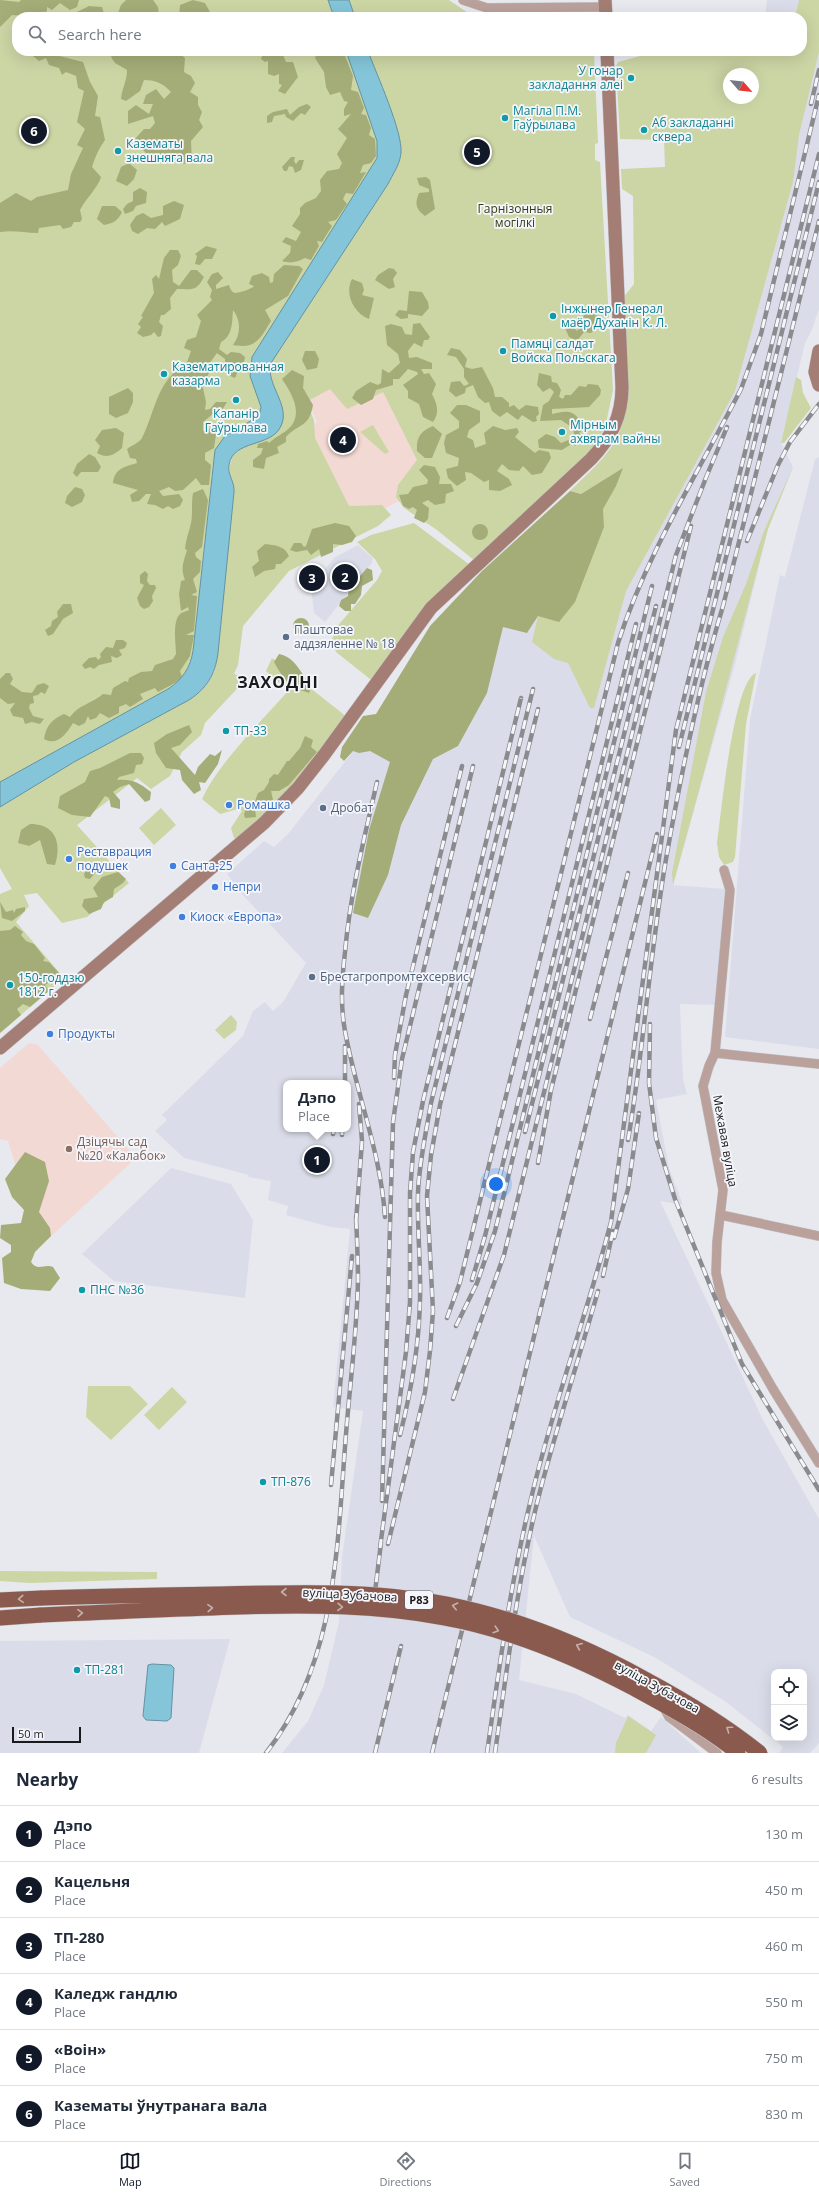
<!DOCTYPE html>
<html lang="en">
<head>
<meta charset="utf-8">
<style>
  :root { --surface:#fff; --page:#f2f2f3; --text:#1f2937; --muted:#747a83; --line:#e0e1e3; --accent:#111827 }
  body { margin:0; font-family:"Open Sans",sans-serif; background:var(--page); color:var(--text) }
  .controls { position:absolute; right:12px; bottom:12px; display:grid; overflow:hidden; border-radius:8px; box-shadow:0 4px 16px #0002 }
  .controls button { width:36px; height:36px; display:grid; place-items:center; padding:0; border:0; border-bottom:1px solid var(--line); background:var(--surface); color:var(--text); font:20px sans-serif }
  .compass { position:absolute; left:723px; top:68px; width:36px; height:36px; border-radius:50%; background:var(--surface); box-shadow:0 4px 16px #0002; rotate:118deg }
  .scale { position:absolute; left:12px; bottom:10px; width:69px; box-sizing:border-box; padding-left:4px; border:2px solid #191a1b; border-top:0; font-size:11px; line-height:14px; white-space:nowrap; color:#191a1b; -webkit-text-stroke:3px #f5f6fb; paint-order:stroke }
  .you { position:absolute; left:496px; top:1184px; width:14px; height:14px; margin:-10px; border:3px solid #fff; border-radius:50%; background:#1a73e8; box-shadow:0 0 0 6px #1a73e833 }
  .badge { display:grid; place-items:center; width:26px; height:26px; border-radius:50%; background:var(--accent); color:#fff; font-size:13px; font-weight:700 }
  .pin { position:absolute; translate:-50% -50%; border:2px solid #fff; box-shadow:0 1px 4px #0006 }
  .popup { position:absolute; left:283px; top:1080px; width:68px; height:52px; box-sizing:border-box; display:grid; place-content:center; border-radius:8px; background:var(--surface); filter:drop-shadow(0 1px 3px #0005); font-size:13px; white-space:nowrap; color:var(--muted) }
  .popup b { font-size:15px; color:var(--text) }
  .popup::after { content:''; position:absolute; left:50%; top:100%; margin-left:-8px; border:8px solid transparent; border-top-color:var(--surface) }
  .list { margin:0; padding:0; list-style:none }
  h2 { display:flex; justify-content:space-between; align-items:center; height:52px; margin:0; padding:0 16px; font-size:17px }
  h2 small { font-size:13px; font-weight:400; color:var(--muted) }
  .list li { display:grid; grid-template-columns:26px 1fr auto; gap:12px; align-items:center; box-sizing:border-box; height:56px; padding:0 16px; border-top:1px solid var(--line) }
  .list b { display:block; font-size:15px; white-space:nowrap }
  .list p { margin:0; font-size:13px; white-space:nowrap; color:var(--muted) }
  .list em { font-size:13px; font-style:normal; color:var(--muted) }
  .icon { flex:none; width:22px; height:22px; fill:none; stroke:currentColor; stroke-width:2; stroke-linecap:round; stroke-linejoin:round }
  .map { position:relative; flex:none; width:819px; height:1753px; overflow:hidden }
  .search { position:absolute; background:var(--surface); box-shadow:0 4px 16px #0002; left:12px; right:12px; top:12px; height:44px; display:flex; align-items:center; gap:10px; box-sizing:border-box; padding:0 14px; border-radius:16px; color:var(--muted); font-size:15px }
  .sheet { height:388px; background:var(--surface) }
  nav { display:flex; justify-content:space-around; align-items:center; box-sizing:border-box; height:56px; border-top:1px solid var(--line); background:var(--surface); font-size:11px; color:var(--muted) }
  nav a { display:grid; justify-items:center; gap:2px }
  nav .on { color:var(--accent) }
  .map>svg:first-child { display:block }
  .built { fill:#dadde9; fill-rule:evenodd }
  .education { fill:#f3d9d4 }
  .green { fill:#ccd5a4; fill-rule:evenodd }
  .forest { fill:#a4ad78 }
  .water { fill:#84c5d9; stroke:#6492a0 }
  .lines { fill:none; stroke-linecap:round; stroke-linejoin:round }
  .minor-casing { stroke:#c3c4c8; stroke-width:10 }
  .secondary-casing { stroke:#c3c4c8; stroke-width:14 }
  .trunk-casing { stroke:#c3c4c8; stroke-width:16 }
  .minor { stroke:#bba19b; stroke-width:9 }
  .secondary { stroke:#a47e75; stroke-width:13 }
  .trunk { stroke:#8a5a4e; stroke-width:15 }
  .rail-casing { stroke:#8a8b8e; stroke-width:4.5 }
  .rail { stroke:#f5f6fb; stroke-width:3; stroke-dasharray:9; stroke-linecap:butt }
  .trunk-bridge-casing { stroke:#c3c4c8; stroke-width:16; stroke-linecap:butt }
  .trunk-bridge { stroke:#8a5a4e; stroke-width:15 }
  .oneway { stroke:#c5b0ad }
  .culture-dot { fill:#0f9aa8; stroke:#f5f6fb; stroke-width:1.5 }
  .service-dot { fill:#5c6f8a; stroke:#f5f6fb; stroke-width:1.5 }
  .shop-dot { fill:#3f7fe0; stroke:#f5f6fb; stroke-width:1.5 }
  .education-dot { fill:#8d6e63; stroke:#f5f6fb; stroke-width:1.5 }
  .labels { text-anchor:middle; stroke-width:3.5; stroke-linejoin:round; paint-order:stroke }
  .shield { fill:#f5f6fb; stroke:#5b5c5e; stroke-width:1 }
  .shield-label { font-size:11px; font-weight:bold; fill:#191a1b }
  .culture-label { font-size:12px; fill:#0d838f; stroke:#f5f6fb; text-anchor:start }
  .park-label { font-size:12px; fill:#363b12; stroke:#f5f6fb }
  .service-label { font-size:12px; fill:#4e5e75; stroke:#f5f6fb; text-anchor:start }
  .shop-label { font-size:12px; fill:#366cbe; stroke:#f5f6fb; text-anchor:start }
  .street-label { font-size:12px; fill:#191a1b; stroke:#f5f6fb }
  .education-label { font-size:12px; fill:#785e54; stroke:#f5f6fb; text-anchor:start }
  .district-label { font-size:16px; font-weight:bold; letter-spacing:1px; fill:#191a1b; stroke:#f5f6fb }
</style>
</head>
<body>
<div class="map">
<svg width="819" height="1753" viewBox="0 0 819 1753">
  <rect width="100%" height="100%" fill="#e8e9ee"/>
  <!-- built -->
  <path class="built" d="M767,0h52v309l-8,23 -6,11 -24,100 12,24 -25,62 -33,135 -62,221 52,4 -8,116 -37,-1 3,75 4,15 -31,6 13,68 14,37 -23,-4 103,219 56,99v224l-9,10h-31l4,-6 -57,-45 -70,-44 -86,-41 -36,-81 -15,144 57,14 49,24 3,-3 23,16 10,-14 40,36h-419l26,-32 16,-36 15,-63 3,-65 21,-146 -30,-4 17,-178 -20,-2 -44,-12 2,-9 -20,-6 3,-19 -23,-4 1,-2 -65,-17 -29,-27 12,-11 -5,-5 81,-79 10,-25 12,-9 8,9 10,-9 23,-39 -65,-70 -14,-19 37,-33 10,6 14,-13 100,-127 225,-227 189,-429v-34h-37zM286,1083h62v46h-62zM774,1672h30v66h-30z
    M819,457v592l-94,-12 25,-318 30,-144 5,2 30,-118z
    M358,545l15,13 -1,5 -47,59 -11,-9 -3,-27 24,-29z
    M171,1168l60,16 22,36 -8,78 -131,-17 -32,-27z
    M230,1639l-31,114h-199v-112z"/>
  <!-- education -->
  <path class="education" d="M313,341l123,77 -23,76 -39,20 -110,19 6,-84 47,-27 -18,-41z
    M29,1043l9,2 98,113 -89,82 -21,-40 -18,-59 -8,-2v-71z"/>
  <!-- green -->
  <path class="green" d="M0,0h328l6,17h-317v34h329l31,90 1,11 -3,11 -123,194 -2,19 11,31 -2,9 -29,16 -17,32 -20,187 -7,22 -18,16 -168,93z
    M349,0h100l25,17h-119z
    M799,0h20v52l-20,83 -6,47 -58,209 -109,200 -32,117h-4l-22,-45 -14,-4 -22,-17 6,-26 66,-89 -1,-18 19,-40 -41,25 -11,-3c16,-16 38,-34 48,-56 17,-37 7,-95 4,-136l12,-15 -1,-88 -11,-7 -1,-20 44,-2 -1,-27 -44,-1 -4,-73 2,-4 26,-7 14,-1v-3h144v-34h-7zM729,74h24v24h-24z
    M766,13l-1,4h-106h1z
    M368,51h226l4,92 -3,1v16l5,2 13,228 -8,38 -14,24 -116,109 -38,-31 -33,-22 -8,-11 2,-12 19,-25 -34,-68 -36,17 -17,-20 -24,13 8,18 1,18 34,68 33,-1 9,10 -13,11 -89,45 -46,55 -5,39 -4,9 13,4 -42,45 -4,12 -19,17 -12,24 -19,13 -14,-11 -60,47 52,58 -42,34 -25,6 -25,-30 -13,2 5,11 -13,16 48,56 -64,55v-139l12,-5 -12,-21v-61l74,-45 115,-62 19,-17 7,-13 19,-178 -5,-24 4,-13 9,-7 27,-10 14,-22 -13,-40 1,-13 117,-179c5,-10 12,-20 13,-31 2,-21 -25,-80 -33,-102z
    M796,377l5,3 2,13 8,15 -27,35h-3z
    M373,425l16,27 -4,2 -25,-22z
    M793,467l-25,62 -62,236 -33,120 -1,-12 34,-181 17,-55 23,-53 18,-53z
    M414,523l56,42 -95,111 -5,3 -34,-27 -4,-12 3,-11 42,-49 5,-9 -7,-12 -18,-17 14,-7z
    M272,658l75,59 -37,49 -37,42 -34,31 -5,-1 -3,-10 11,-17 -4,-2 -18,5 -18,-15c17,-37 59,-77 86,-108l-22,-20z
    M756,673l-10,51 -11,133 -2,5 -9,3 -5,-8 -2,-14c4,-26 16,-162 39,-170z
    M161,808l15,17 -22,20 -15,-17z
    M231,1015l6,7 -1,8 -12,9 -9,-9z
    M88,1386h42l18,18 -37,36 -25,-23z
    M172,1387l15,15 -28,28 -15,-15z
    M0,1571l157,1v7l-127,4 -30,-2z
    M628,1716l28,19 -10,18h-31l1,-10z"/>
  <!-- forest -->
  <path class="forest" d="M0,0l19,2 2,-2h58l-2,7 -7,3 -10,-7 -8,7 -5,-3v4l-9,6 -26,-2 -12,12z
    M126,0h27l5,7 1,10h-45l3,-1 4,-11z
    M193,0l12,3 5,9 -3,5h-28l1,-12z
    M89,6l13,1 3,10h-43l4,-4h9z
    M27,51h10l1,3 6,-2 39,10 7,20 8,14 -3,20 5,1 5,23c-6,8 -10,17 -13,27l9,10c-3,11 -15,21 -21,33l2,9 -2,3h-6l-3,5 -8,2 -3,-4 -21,3 -1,5c-14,0 -24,-3 -38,-1v-29l16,-10 15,8 6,-4 31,-7 3,-16 12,-26 -6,-3 8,-16 -8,-7 7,-31 -6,-3 -2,-12 -10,-4 -4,3 -3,-7 -10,-3 -3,-7 -7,3z
    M115,51h40l6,2 4,-2h12l8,7 -1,14 7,4 4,7 -5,9 8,5v8l4,7 -3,8 4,7 -12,14 1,22 -11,1 -8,-5 -13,4 -5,-8 -9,-2 -12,-13 10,-11h6l5,-6 -2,-7 -25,8v-13l8,-6 13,9 4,-10h-10l3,-9 10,-6 8,10 7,-7c-8,-9 -16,-12 -27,-12l-4,11 -14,10 -5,-2c1,-11 6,-18 6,-29l-12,-7 -4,-6z
    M267,51h20l-4,4 3,7h7l5,15 -13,17 -7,-3 4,-6 -3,-1v-10l-5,2 -6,-2v-13l-3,1 -4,-3 2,-6z
    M315,51h28l10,25 -2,14 7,2 6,16 -3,6 5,1 5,13 -2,7 6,4 1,17 -5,7 -8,2 -3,8 6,-1 -13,22 -7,-1 -3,6 4,5 -11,16 -8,2 4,4 -10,16 -5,-1 2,5 -8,14 -6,-2c-8,4 -14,6 -23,3l8,-8 1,-7 -9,-4 4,-5 10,4 5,-9 -9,-6 8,-12v-6l5,-5 11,-5 5,-7 -1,-11 7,-9 12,-2 3,-6 -5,-9 10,-16 -9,-9 13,-15 -7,2v-7l4,-7 -4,-1 -4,-9 -10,3 -4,-8 -2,-15 -9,-14 2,-5z
    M307,104l4,3 -6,8 -4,-2 -8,8 -7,-4 -1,-3 -11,2 -2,6 -5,1v-7l6,-4 14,-3 3,6 9,-8z
    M291,157h4l-1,4 2,3 3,-4h5l-3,10 -6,3 -2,-6 -4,-1 -2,5h-3l-2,-4z
    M129,163l8,7 -3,9 -7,7 -11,-5 5,-14z
    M426,177l4,3 5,29 -10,7c-10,-7 -10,-13 -6,-23l10,-1v-3l-10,-4 -2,-7z
    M140,188l7,4 -1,11 -10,3 -3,5 -8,3 -2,-5 4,-5 6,-3v-9z
    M174,201l10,4 -4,14 -15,7 -3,-4 -7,7 -8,-1 -9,6 -6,-3 -2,-6 6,-9 7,-3 8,5 12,-3v-9z
    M102,206h13l7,6c-4,9 -9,11 -18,13l-7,-6z
    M206,246l11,3 -5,10h-7l-5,6 -5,-1 2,-8 -2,-2z
    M170,250h8l3,6 -3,9 -6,5 1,12 6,4 12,-16h6l7,7c-8,15 -12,12 -27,12l-7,9 1,11 -7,6h-3l-2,7 4,4 -2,10 -3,1 -4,-5 -3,3 -8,2 -6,-4 4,-6 -3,-3 5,-7 -2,-1 13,-23 -2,-14 4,-4 3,4 5,-21z
    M284,265l15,1 4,3 -15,27 -23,14 6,11c-11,18 -15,28 -38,24 8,-11 8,-25 0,-35 -1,12 0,26 -12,32l-2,7 8,6 4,-3 9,1 5,4 -2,10 -4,2 -4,9 -7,-3 3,-5 -6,-2v-9l-8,-6 -8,11 1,6 -3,8 -9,6 5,4 3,14 -1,8 5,-1 6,-7h11l-6,10 -8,2 -10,8v9l5,-1 6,-5 3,3 -3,20 -9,5v7l6,5 -2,20h-8l-5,-7 -13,12 -8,1 -6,-4 -10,4 4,5 16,-2 4,6 -3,6 -7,3 -5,-3 -5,3 -8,-4 -8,-1 4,-10h-5l-7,7 -7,1 -2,-7 8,-5 -25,-7c2,-15 11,-16 24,-20l-1,-4 -6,-1 -3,-9c4,-3 13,-7 15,-11 13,-25 15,-60 44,-73l5,-14 -7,-3 3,-8 9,-3 5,-16 -4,-6 15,-15 -2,-3 2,-7 -5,-8 5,-8 6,-2 5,6 -7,7v4l13,-4c1,3 2,7 6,8 4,0 17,-4 19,-7l-5,-2 3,-8 10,-3 7,4 1,6 3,-1 1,-8z
    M389,268l5,1 3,4 -4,6 2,8 -6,2 -14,-9 3,-5z
    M352,279l10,4 2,7 -2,5 12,3 -5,21c-15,-6 -25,-25 -17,-40z
    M409,291l13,1 6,10 1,6 -7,8 -14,-2v4l-7,1 -6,-4 4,-5 8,1z
    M584,314h12l3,7 -1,5 -7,7 -7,-1 -7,9 -8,-4 -4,-9 7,-3 5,6 5,-6z
    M420,323l10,14 -2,3h-4l-2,7 -8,-4 -6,8 1,7 8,-1 15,6v6h-11l3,5 5,-1 7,11 -4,10c5,10 8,18 1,28l-10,-5 -4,-13 -11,-6v-7l-5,-6 15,-11 -1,-2 -9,-3 -9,10h-6v6l-17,5 -3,9 -12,6 -9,-7 4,-7 14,-9 8,3 3,-2 1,-14 7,4 11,-10 -2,-9 -11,-9 -2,-19 6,-2 11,3 3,7 7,1 1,-11z
    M451,348l9,2 7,9 -2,8 7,2 10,-2 11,21 2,9h7l7,6v4l5,-2 5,5 7,-5 12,2 1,7 -3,3 1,4 -4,1 -11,-7 -4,5 -11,-8 -7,5 -8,-6 -3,-9 -4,1 -7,-6 -5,-12 -7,3 -1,5 -9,4 -7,-6 2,-9 9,-1 4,5 5,-2 -5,-7v-8l-8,-12 -9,-2z
    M305,351h10l4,8 -2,9 -10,2 -5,-10z
    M292,370l12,6 -1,12 10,17c-4,23 -14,18 -27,32v5l-9,5 2,6 -13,5 -2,11 -11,-2v-7l8,-6 2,-6h-6l1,-4 9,-3 2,2c6,-6 12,-8 18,-13 18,-15 5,-36 -5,-51z
    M539,373l12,3 1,6 5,1 4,7 -2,7 4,2 2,-4h6l8,-9 7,1 2,-3 10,1 3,5 -1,5 -11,12 -37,2v5c13,-3 21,-5 28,7h5l-1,8 -5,4 4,4 -8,9 -2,-3 -11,7 -23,-2 -1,-8 8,-6 9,3 6,6 10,-4 3,-6 -1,-5 -12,-8 -21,1 3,-16 6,-4 5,-9 -4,-4 -7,4 -6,-7z
    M128,388l5,5v9l-5,11 -12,5 -7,-4v-17z
    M457,405h9l14,6v11l-11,8 -2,7 6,3 2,8 11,-4 -2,-11 9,-7 12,4 12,-2 2,4 -4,5 20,16 4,-3 10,2 2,6 -9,15 -10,2 -9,-9 -4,5 -10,-1 -7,-6 -5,7 12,8 3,6 -12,6 -11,-1v-10l-5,2 -13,-9 -6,-1 1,8 -9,6 -9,-8 -2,-9 12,-3 1,-8 -13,-5 -2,-10 2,-8 13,-7v-7l-9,-8z
    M433,426l9,8 -10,24h-7l-8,-7c-1,-14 4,-20 16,-25z
    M116,428l8,5 -2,15c-8,7 -15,11 -25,5l3,-7 -5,-6 7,-10z
    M89,454l6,3 6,10 -3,5h-17l-4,5 -4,-4 4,-9z
    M424,465l11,2 5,10 -1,7h12l3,7 -8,3 -1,9 -10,2 -7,-5 -6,3 7,5 -1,11 -4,4 -10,-5 3,-8 -4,-3 -4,2 -6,-3 -4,-11 9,-1 5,-7 14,-3 1,-4 -9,-10z
    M623,468l-7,18 -13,23 1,18 -29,75 -16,20 -21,-6 -11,17 -24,-6 -16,66 -29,53 -25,13 -32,66 -13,50 -20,43 -15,-5 16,-83 21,-68 -20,-11 -11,2 -6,-2 -9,10 -4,-4 2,-10 21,-31 13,-2 54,-88 52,-55 88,-80 11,3z
    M75,487l7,2 3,6 -3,7 -10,5 -7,-4 2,-7z
    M203,489l5,11 -6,47 -7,6 1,4 5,4 -1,11 -7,7 4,13 -6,3 6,1 -3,35 -8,4h8l-4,21 -10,15 2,6 -7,6 -17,9 -3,-4 -15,6 3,5 -13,8 -4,-3 -7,3v6l-10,5 -9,-5 -4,5 -6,2 -2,-4 -3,7 -6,3 -6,-3c-6,10 -16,24 -29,16 2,-13 8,-20 20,-25l6,3c8,-12 23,-14 33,-23l8,1 2,-7 12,-7 3,1 1,-4 12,-6 11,-1 3,-6 18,-6 3,-5c0,-10 -4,-32 4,-40 2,-2 7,-3 9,-4l-1,-3 -7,4 -2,-17 2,-13 4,-1c-5,-12 -1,-19 2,-30l-2,-1c1,-10 4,-17 6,-26 2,-10 0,-19 2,-30z
    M335,523l14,3 7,10 -4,6 -10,3 -9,-1v8l-12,5 -2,-8 -8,6 -4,-5 -11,2 -6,-2 4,-7h7l3,4 2,-1 6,-17z
    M472 532a8 8 0 1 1 16 0a8 8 0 1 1-16 0Z
    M265,544c10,1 20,2 24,12l-8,8h-5l-1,5 -11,2 -9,6 -3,-10 7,-6 -2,-10z
    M367,568l5,2 1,10 -11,6 -1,9 -6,9h-4v7h-6l-6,-5 2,-6 7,-4c0,-8 5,-12 12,-15v-5z
    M145,571l3,3 -1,7 3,4h5l1,3 -4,8 1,5 -4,6 -5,2 -4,-3 -3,-8 7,-13 -4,-2v-8z
    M63,604h8l2,9 -10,6 -10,15 -5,2 -3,-6 6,-4 1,-5 6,-4 -1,-5z
    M293 626a8 8 0 1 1 16 0a8 8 0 1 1-16 0Z
    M116,640h7l4,3 -2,5 -6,2 3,5 -5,3 -6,-2 1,6 -13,3 -5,4 -4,-2 -5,2 -3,-4 7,-7 7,-1 2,3 3,-3 -1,-3 6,-7 7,1z
    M279,654c16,3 23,20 32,33l-2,6c-20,-6 -25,-13 -35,-31z
    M6,673h4l3,6 -3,5 12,8 10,1 5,-8 7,-2 5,3 -4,8 -4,-2 -3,3 -5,1 1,7 -4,1 -1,4 4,8 11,3 -4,5 -8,-2 -7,2 -2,-6 -10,-2 -3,-6 5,-7 -7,1 -8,-6v-19z
    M189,725l3,7 -12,13 -9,3 24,27 3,-8 12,-13 5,2 7,-6 -4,14 -13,19 -6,-1 2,8 -7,4 -12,-14 -2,-10 -14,-2 -10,-15 -2,-10 13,-9z
    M305,736l8,4 -2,7 6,5 -28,33 -10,6h-8l2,9 -2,8 -7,1 -6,-3 -3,3 1,8 -11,1 -1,-4 2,-5 8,-5 4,-11 6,-3 5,-8v-3l5,-5 4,1 9,-14h2l11,-13z
    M130,753h11l3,5 -2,6 -6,1 -2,8 -15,4 -2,3c15,-1 21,2 34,12l-1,8 -5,2 -16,-18 -9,3 -7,5 7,8v9l-9,-2 -2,-9 -4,-2 -15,21 -18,-2 -14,-7 2,-12 25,-14 5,-11 10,-3z
    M30,824c25,0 32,18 25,41l-8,-1 -7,-24 -11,6 -11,-3 3,-13z
    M94,861l7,1 2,8 -8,3 -5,6 -5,-1 -1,-4 4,-6 5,-1z
    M118,872l8,7 -3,4 -9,6 -1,8 -9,5 -3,7 -12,5 -7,-8 2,-7 14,-2 -5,-9 9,-11z
    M0,902l6,10 7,-2 1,3 2,-4 9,-2v4l-13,10 -10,-3z
    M15,926l8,6 -2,3 5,6 8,3 11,14 -2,3 6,1 10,11 -3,5 -11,7 4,6 -19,16 -7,-3 -6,5 4,6 -21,18v-102l10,-1z
    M25,1152l20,10 4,19 -10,31 11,16 1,8 -16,16 -4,10c7,10 13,1 22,5l7,11 -10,13 -29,-2 -17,-6 -2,-25 9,-6v-7l-11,-7 1,-13 20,-2 3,-13 -12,-13 -7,-18z"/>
  <!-- water -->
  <path class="water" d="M328,0h21l6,17h-21z
    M346,51h22c8,22 35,81 33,102 -1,11 -8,21 -13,31l-117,179c-6,21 20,42 10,63 -10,22 -48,13 -52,39 -2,9 6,17 5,27l-16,161c-3,22 -11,35 -29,47l-115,62 -74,45v-25l168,-93c15,-10 22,-21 25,-38l22,-201 10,-14 34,-20 2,-9 -11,-31 2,-19 125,-199v-17z
    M152,1664l19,1 3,3 -3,50 -4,3 -21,-1 -3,-4 5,-51z"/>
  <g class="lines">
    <defs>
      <path id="minor" d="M463,0l24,8 119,-1
        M724,870l6,20 -15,163 -6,13 -6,20 20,104 -6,52 -1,31 6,27 51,89 46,74
        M715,1053l104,11
        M721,1215l98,21
        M663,1706l6,11 48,36"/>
      <path id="secondary" d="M605,0l1,17
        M819,351l-4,21 4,13
        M0,1048l264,-225 34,-35 26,-33 107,-147 160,-149c20,-21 31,-42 31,-72l-15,-336"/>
      <path id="trunk" d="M0,1600l42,-2
        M0,1618l41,-3"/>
    </defs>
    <!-- minor casing -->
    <use href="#minor" class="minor-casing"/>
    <!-- secondary casing -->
    <use href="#secondary" class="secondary-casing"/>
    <!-- trunk casing -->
    <use href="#trunk" class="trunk-casing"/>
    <!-- minor -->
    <use href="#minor" class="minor"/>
    <!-- secondary -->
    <use href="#secondary" class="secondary"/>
    <!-- trunk -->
    <use href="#trunk" class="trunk"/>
    <defs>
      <path id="rail" d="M811,104l8,-34
        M705,480l22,-53
        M747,541l31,-76 12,-23 29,-38
        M679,747l140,-565
        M377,782c-13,57 -27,113 -32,170 -3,26 -5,52 0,79 11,62 36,122 40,186
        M590,1019l38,-146
        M650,1024l-1,59 7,55 19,61 67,165 77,126
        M345,1046v37
        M394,1078l1,-23 11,-60 56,-229
        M525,1132l131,-526
        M333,1134l1,-5
        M342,1135v-6
        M628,1140c16,-93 22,-188 38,-281 15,-85 32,-170 57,-253l96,-385
        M538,1163l13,-73 140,-564
        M356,1222l6,-81 -3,-37
        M614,1238l14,-49 11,-76
        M603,1276l10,-45
        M472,1280l13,-44 151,-612
        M447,1318l13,-36 158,-639c29,-90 80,-170 123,-254l20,-55 58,-239
        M456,1326l21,-43 18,-52 157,-645
        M453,1399l51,-144 172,-700 31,-80
        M400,1435c11,-43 19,-90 20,-135 1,-36 -3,-71 -2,-107 1,-30 8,-60 13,-90l102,-414
        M331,1485l21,-229
        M382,1501l11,-379 9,-63 71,-293
        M388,1544l37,-152 5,-41 3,-40 -6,-115 4,-41 9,-50 98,-396
        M380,1548l26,-196 4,-50v-109l3,-41 10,-51 98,-403
        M374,1600l7,-57
        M266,1753c72,-92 71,-209 80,-319 4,-51 11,-103 12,-154 0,-21 -1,-42 -2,-63
        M375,1753l26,-107
        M432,1753l225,-919
        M487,1753c12,-84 23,-167 43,-250 22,-95 56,-186 81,-281l65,-492 143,-576
        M495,1753c12,-84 22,-168 42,-250 18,-71 41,-141 61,-212"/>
    </defs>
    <!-- rail casing -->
    <use href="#rail" class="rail-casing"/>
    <!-- rail -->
    <use href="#rail" class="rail"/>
    <defs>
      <path id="trunk-bridge" d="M42,1598c60,-2 119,-3 178,-4 77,-2 152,-4 227,10 70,14 136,41 198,75 41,22 79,45 115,74
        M41,1615c66,-3 132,-6 198,-8 69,-2 137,-2 205,11 67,12 131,39 191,71 35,19 72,39 103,64"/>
    </defs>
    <!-- trunk-bridge casing -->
    <use href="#trunk-bridge" class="trunk-bridge-casing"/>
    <!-- trunk-bridge -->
    <use href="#trunk-bridge" class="trunk-bridge"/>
  </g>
  <!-- one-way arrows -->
  <defs><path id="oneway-chevron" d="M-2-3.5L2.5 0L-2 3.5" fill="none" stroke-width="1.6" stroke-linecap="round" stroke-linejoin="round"/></defs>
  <g class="oneway">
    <use href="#oneway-chevron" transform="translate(284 1592) rotate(-180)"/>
    <use href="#oneway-chevron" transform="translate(21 1599) rotate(177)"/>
    <use href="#oneway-chevron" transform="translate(455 1606) rotate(-167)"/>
    <use href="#oneway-chevron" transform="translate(340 1607) rotate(2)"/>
    <use href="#oneway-chevron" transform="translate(210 1608) rotate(-2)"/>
    <use href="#oneway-chevron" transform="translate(80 1613) rotate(-3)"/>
    <use href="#oneway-chevron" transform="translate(496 1630) rotate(17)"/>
    <use href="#oneway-chevron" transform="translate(579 1646) rotate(-157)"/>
    <use href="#oneway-chevron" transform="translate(729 1729) rotate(-145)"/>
  </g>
  <!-- markers -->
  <g class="culture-dot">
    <circle cx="631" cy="78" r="4"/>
    <circle cx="505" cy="118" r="4"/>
    <circle cx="644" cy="130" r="4"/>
    <circle cx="118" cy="151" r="4"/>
    <circle cx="553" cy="316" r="4"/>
    <circle cx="503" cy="351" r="4"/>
    <circle cx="164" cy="374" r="4"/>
    <circle cx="236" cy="400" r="4"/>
    <circle cx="562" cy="432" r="4"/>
    <circle cx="226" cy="731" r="4"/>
    <circle cx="10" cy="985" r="4"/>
    <circle cx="82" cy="1290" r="4"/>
    <circle cx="263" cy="1482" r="4"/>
    <circle cx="77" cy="1670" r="4"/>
  </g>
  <g class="service-dot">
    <circle cx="286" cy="637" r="4"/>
    <circle cx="323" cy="808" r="4"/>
    <circle cx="312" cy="977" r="4"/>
  </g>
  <g class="shop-dot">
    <circle cx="229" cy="805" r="4"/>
    <circle cx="69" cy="859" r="4"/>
    <circle cx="173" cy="866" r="4"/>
    <circle cx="215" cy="887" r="4"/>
    <circle cx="182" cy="917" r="4"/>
    <circle cx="50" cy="1034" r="4"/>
  </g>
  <circle class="education-dot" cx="69" cy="1149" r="4"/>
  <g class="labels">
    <!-- shield labels -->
    <rect class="shield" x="405" y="1591" width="28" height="18" rx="3"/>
    <g class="shield-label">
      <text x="419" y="1604">Р83</text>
    </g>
    <!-- culture labels -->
    <g class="culture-label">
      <text x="623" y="75" text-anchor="end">У гонар<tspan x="623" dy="14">закладання алеі</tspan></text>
      <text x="513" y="115">Магіла П.М.<tspan x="513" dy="14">Гаўрылава</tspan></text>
      <text x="652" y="127">Аб закладанні<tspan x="652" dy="14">сквера</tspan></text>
      <text x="126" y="148">Казематы<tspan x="126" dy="14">знешняга вала</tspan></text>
      <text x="561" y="313">Інжынер Генерал<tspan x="561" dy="14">маёр Духанін К. Л.</tspan></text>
      <text x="511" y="348">Памяці салдат<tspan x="511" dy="14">Войска Польскага</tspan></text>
      <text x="172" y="371">Казематированная<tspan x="172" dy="14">казарма</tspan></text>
      <text x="236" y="418" text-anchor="middle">Капанір<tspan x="236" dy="14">Гаўрылава</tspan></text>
      <text x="570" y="429">Мірным<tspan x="570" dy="14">ахвярам вайны</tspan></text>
      <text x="234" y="735">ТП-33</text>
      <text x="18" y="982">150-годдзю<tspan x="18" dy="14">1812 г.</tspan></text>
      <text x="90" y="1294">ПНС №36</text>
      <text x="271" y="1486">ТП-876</text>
      <text x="85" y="1674">ТП-281</text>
    </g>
    <!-- park labels -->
    <g class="park-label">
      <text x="515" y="213">Гарнізонныя<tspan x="515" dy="14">могілкі</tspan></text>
    </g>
    <!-- service labels -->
    <g class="service-label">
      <text x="294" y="634">Паштовае<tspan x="294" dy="14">аддзяленне № 18</tspan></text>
      <text x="331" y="812">Дробат</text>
      <text x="320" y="981">Брестагропромтехсервис</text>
    </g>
    <!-- shop labels -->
    <g class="shop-label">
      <text x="237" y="809">Ромашка</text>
      <text x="77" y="856">Реставрация<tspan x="77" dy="14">подушек</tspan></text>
      <text x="181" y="870">Санта-25</text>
      <text x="223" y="891">Непри</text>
      <text x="190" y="921">Киоск «Европа»</text>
      <text x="58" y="1038">Продукты</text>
    </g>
    <!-- street labels -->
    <g class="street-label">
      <text transform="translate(725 1141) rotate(80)" y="4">Межавая вуліца</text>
      <text transform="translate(350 1595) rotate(3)" y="4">вуліца Зубачова</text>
      <text transform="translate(657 1687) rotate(29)" y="4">вуліца Зубачова</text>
    </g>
    <!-- education labels -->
    <g class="education-label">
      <text x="77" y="1146">Дзіцячы сад<tspan x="77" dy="14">№20 «Калабок»</tspan></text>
    </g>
    <!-- district labels -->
    <g class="district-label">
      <text x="278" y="688">ЗАХОДНІ</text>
    </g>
  </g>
</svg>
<div class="controls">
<button><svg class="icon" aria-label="locate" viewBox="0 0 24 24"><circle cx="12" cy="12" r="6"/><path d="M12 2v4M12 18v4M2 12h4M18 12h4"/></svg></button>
<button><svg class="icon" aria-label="layers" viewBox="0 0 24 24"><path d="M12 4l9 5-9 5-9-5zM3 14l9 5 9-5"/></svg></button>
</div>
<svg class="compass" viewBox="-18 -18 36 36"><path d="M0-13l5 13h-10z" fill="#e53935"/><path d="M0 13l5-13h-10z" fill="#747a83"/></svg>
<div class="scale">50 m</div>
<div class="you"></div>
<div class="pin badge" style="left:317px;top:1160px">1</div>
<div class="popup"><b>Дэпо</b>Place</div>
<div class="pin badge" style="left:345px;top:577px">2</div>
<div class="pin badge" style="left:312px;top:578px">3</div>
<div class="pin badge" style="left:343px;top:440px">4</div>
<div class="pin badge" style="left:477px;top:152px">5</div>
<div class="pin badge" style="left:34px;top:131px">6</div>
<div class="search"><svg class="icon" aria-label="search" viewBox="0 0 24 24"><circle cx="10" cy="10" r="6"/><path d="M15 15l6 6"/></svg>Search here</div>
</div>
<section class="sheet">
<h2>Nearby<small>6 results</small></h2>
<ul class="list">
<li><span class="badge">1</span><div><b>Дэпо</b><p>Place</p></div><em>130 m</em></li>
<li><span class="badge">2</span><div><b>Кацельня</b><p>Place</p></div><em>450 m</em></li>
<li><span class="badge">3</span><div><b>ТП-280</b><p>Place</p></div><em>460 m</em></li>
<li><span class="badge">4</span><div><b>Каледж гандлю</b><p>Place</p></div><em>550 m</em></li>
<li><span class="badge">5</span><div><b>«Воін»</b><p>Place</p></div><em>750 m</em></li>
<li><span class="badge">6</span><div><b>Казематы ўнутранага вала</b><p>Place</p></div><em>830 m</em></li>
</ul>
</section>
<nav>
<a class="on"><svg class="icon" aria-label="map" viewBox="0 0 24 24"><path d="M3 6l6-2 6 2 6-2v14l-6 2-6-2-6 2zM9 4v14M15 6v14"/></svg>Map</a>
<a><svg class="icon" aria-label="directions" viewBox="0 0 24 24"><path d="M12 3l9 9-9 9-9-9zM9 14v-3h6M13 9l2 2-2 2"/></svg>Directions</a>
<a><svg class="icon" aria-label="saved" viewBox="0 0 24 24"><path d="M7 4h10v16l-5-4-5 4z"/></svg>Saved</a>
</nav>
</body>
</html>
